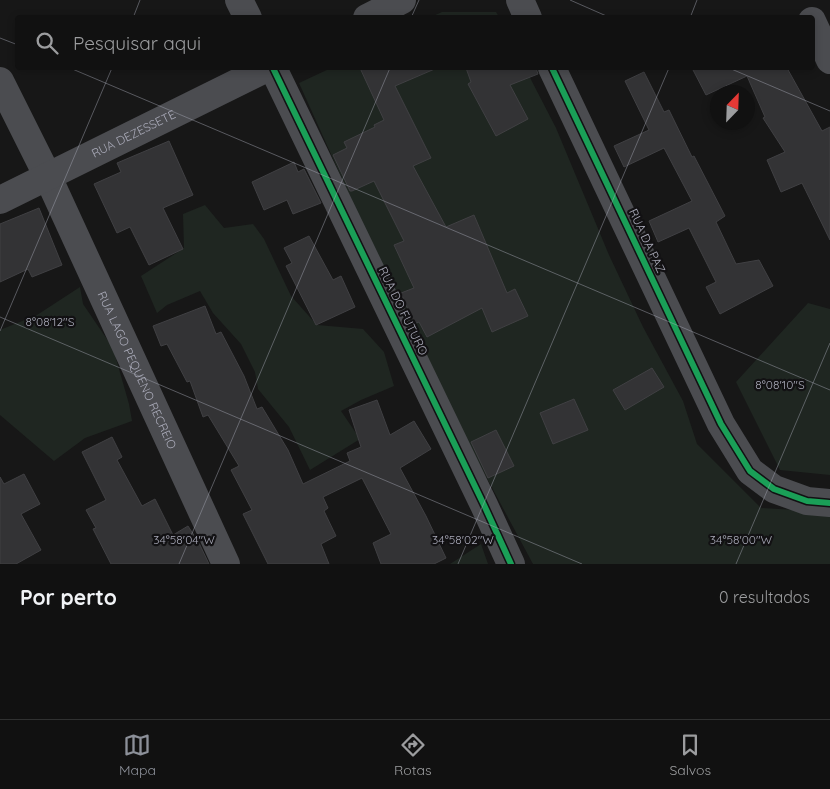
<!DOCTYPE html>
<html lang="pt">
<head>
<meta charset="utf-8">
<style>
  :root { --surface:#111; --page:#1a1a1a; --text:#f1f3f6; --muted:#9c9d9f; --line:#303131; --accent:#8c9099 }
  body { margin:0; font-family:Quicksand,sans-serif; background:var(--page); color:var(--text) }
  .compass { position:absolute; left:710px; top:85px; width:45px; height:45px; border-radius:50%; background:var(--surface); box-shadow:0 2px 8px #0003; rotate:23deg }
  .list { margin:0; padding:0; list-style:none }
  h2 { display:flex; justify-content:space-between; align-items:center; height:65px; margin:0; padding:0 20px; font-size:21px }
  h2 small { font-size:16px; font-weight:400; color:var(--muted) }
  .icon { flex:none; width:28px; height:28px; fill:none; stroke:currentColor; stroke-width:2; stroke-linecap:round; stroke-linejoin:round }
  .map { position:relative; flex:none; width:830px; height:564px; overflow:hidden }
  .search { position:absolute; background:var(--surface); box-shadow:0 2px 8px #0003; left:15px; right:15px; top:15px; height:55px; display:flex; align-items:center; gap:12px; box-sizing:border-box; padding:0 18px; border-radius:5px; color:var(--muted); font-size:19px }
  .sheet { height:155px; background:var(--surface) }
  nav { display:flex; justify-content:space-around; align-items:center; box-sizing:border-box; height:70px; border-top:1px solid var(--line); background:var(--surface); font-size:14px; color:var(--muted) }
  nav a { display:grid; justify-items:center; gap:2px }
  nav .on { color:var(--accent) }
  .map>svg:first-child { display:block }
  .green { fill:#1f2621 }
  .building { fill:#333335; stroke:#404043 }
  .lines { fill:none; stroke-linecap:round; stroke-linejoin:round }
  .minor { stroke:#4b4c50; stroke-width:28 }
  .cycleway-casing { stroke:#121113; stroke-width:9 }
  .cycleway { stroke:#1a9f57; stroke-width:6 }
  .ticks { fill:none; stroke:#a9aab8; stroke-width:1; stroke-opacity:0.45 }
  .labels { text-anchor:middle; stroke-width:4.5; stroke-linejoin:round; paint-order:stroke }
  .street-label { font-size:12px; fill:#a9aab8; stroke:#121113 }
  .ticks-label { font-size:12px; text-anchor:middle; fill:#a9aab8; stroke:#121113; stroke-width:4.5; stroke-linejoin:round; paint-order:stroke }
</style>
</head>
<body>
<div class="map">
<svg width="830" height="564" viewBox="0 0 830 564">
  <rect width="100%" height="100%" fill="#171717"/>
  <!-- green -->
  <path class="green" d="M442,12h54l3,5h-68z
    M331,68h194l31,60 53,127 34,72 40,74 14,43 64,64 69,4v52h-297l-80,-149 -41,-81 -113,-251z
    M205,205l19,23 29,-4 11,15 27,57 26,29 46,4 21,23 10,34 -33,14 -20,11 19,28 -50,31 -21,-43 -31,-38 -3,-17 -14,-28 -28,-31 -13,-22 -33,14 -10,8 -16,-37 43,-28 -1,-34z
    M80,287l3,17 30,44 16,56 3,17 -47,17 -31,23 -54,-46v-85l37,-15z
    M808,303l22,6v166l-50,-5 -44,-88z
    M481,544l7,20h-38z"/>
  <!-- building -->
  <path class="building" d="M360,68h77l-42,18 36,72 -18,8 33,61 28,-12 33,78 8,-4 13,27 -36,16 -10,-24 -55,29 -8,-15 -5,2 -13,-31 13,-5 -20,-43 10,-4 -30,-60 -22,10h-2l-17,-36 14,-7 -3,-6 31,-15 -1,-2 10,-5z
    M466,68h70l2,6 -28,11 18,34 -32,17 -28,-52 3,-2z
    M692,68h95l35,63 8,-4v113l-28,-57 -21,9 -14,-32 18,-8 -22,-34 2,-1 -18,-41 -41,19z
    M644,72l20,40 5,-2 23,47 2,-1 31,60 -9,6 20,42 23,-4 14,26 -53,28 -14,-27 10,-5 -27,-54 -31,14 -9,-21 43,-20 -28,-53 -40,19 -10,-21 35,-16 -24,-49z
    M169,141l24,54 -30,13 20,41 -34,16 -19,-38 -13,6 -23,-49 27,-12 -4,-9z
    M294,162l4,10 6,-3 17,34 -28,11 -6,-14 -23,10 -12,-28z
    M39,208l23,57 -30,12 -4,-8 -28,13v-58z
    M309,236l24,44 8,-4 14,31 -39,18 -30,-59 6,-3 -8,-15z
    M205,306l11,28 5,-2 23,44 13,33 5,-2 26,43 15,34 47,-23 -3,-8 14,-6 -12,-37 28,-10 13,35 24,-14 17,28 -31,19 26,48 20,42 -12,6h-53l-8,-21 18,-9 -29,-56 -39,19 5,11 -4,3 12,25 -15,8 8,20h-61l-25,-50 9,-4 -21,-40 8,-4 -31,-51 -5,2 -13,-36 -3,1 -20,-38 -6,2 -8,-20z
    M652,368l12,19 -39,23 -12,-20z
    M574,399l14,31 -35,14 -13,-31z
    M496,430l18,36 -26,12 -17,-36z
    M112,437l10,20 -5,3 25,46 13,-7 18,36 15,-9 11,17 10,21h-98l-18,-35 3,-1 -10,-18 20,-10 -24,-48z
    M24,474l16,30 -19,10 20,36 -25,14h-16v-87l4,7z"/>
  <g class="lines">
    <!-- minor -->
    <g class="minor">
      <path d="M239,0l9,18"/>
      <path d="M520,0l8,18"/>
      <path d="M367,18l35,-18"/>
      <path d="M812,21l18,39"/>
      <path d="M273,68l211,437 27,59"/>
      <path d="M552,68l169,356 29,47 24,18 33,12 23,2"/>
      <path id="s1" d="M0,81l48,96 178,387"/>
      <path id="s2" d="M0,200l267,-132"/>
    </g>
    <defs>
      <path id="cycleway" d="M273,68l211,437 27,59
        M552,68l169,356 29,47 24,18 33,12 23,2"/>
    </defs>
    <!-- cycleway casing -->
    <use href="#cycleway" class="cycleway-casing"/>
    <!-- cycleway -->
    <use href="#cycleway" class="cycleway"/>
  </g>
  <!-- ticks -->
  <path class="ticks" d="M570,0l41,18M133,18l7,-18M411,18l8,-18M690,18l7,-18M0,38l18,7M70,68l760,322M729,68l101,43M0,317l582,247M0,331l112,-263M179,564l211,-496M458,564l211,-496M736,564l94,-221"/>
  <g class="labels">
    <!-- street labels -->
    <g class="street-label">
      <text dy="4" stroke="none"><textPath href="#s2" startOffset="149">RUA DEZESSETE</textPath></text>
      <text transform="translate(647 241) rotate(65)" y="4">RUA DA PAZ</text>
      <text transform="translate(403 311) rotate(64)" y="4">RUA DO FUTURO</text>
      <text dy="4" stroke="none"><textPath href="#s1" startOffset="320">RUA LAGO PEQUENO RECREIO</textPath></text>
    </g>
  </g>
  <g class="ticks-label">
    <text x="50" y="326">8°08'12"S</text>
    <text x="780" y="389">8°08'10"S</text>
    <text x="184" y="544">34°58'04"W</text>
    <text x="463" y="544">34°58'02"W</text>
    <text x="741" y="544">34°58'00"W</text>
  </g>
</svg>
<svg class="compass" viewBox="-18 -18 36 36"><path d="M0-13l5 13h-10z" fill="#e53935"/><path d="M0 13l5-13h-10z" fill="#9c9d9f"/></svg>
<div class="search"><svg class="icon" aria-label="search" viewBox="0 0 24 24"><circle cx="10" cy="10" r="6"/><path d="M15 15l6 6"/></svg>Pesquisar aqui</div>
</div>
<section class="sheet">
<h2>Por perto<small>0 resultados</small></h2>
<ul class="list">
</ul>
</section>
<nav>
<a class="on"><svg class="icon" aria-label="map" viewBox="0 0 24 24"><path d="M3 6l6-2 6 2 6-2v14l-6 2-6-2-6 2zM9 4v14M15 6v14"/></svg>Mapa</a>
<a><svg class="icon" aria-label="directions" viewBox="0 0 24 24"><path d="M12 3l9 9-9 9-9-9zM9 14v-3h6M13 9l2 2-2 2"/></svg>Rotas</a>
<a><svg class="icon" aria-label="saved" viewBox="0 0 24 24"><path d="M7 4h10v16l-5-4-5 4z"/></svg>Salvos</a>
</nav>
</body>
</html>
